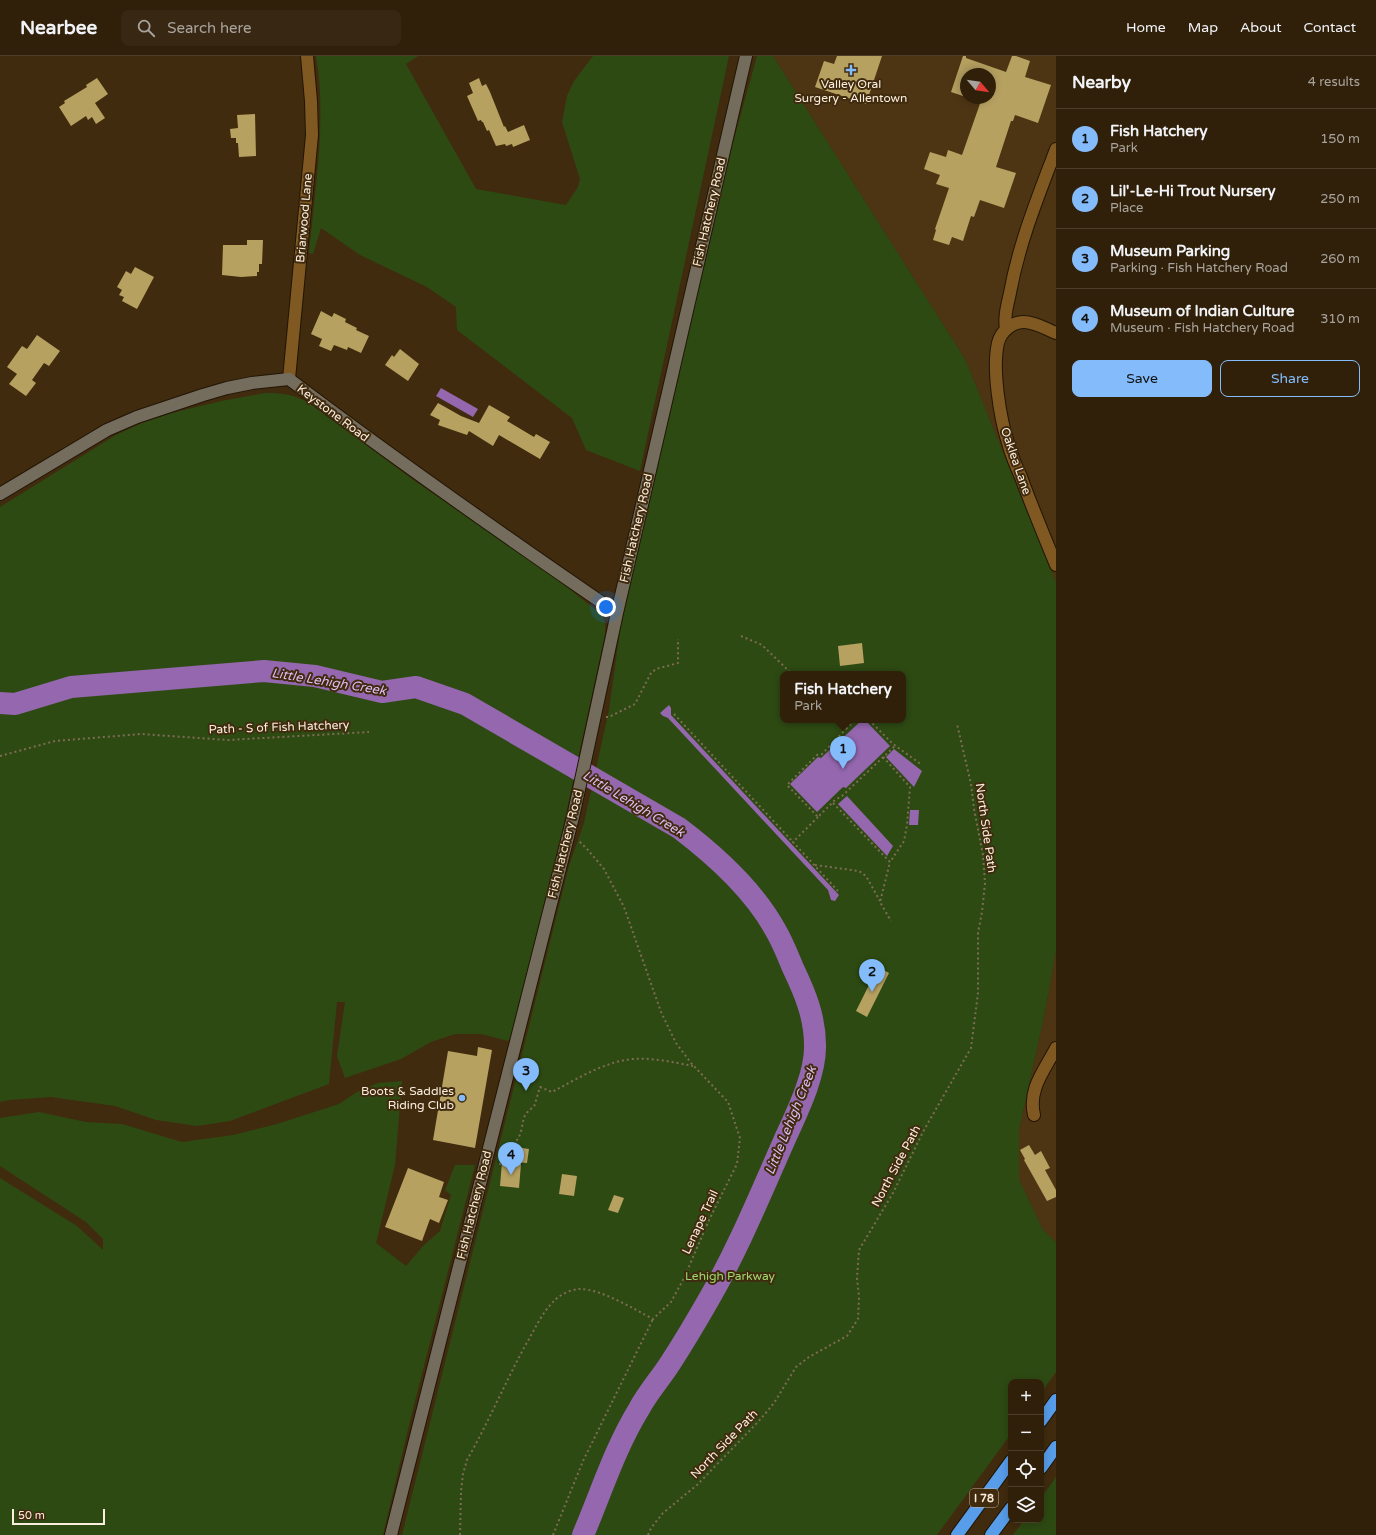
<!DOCTYPE html>
<html lang="en">
<head>
<meta charset="utf-8">
<style>
  :root { --surface:#30200a; --page:#382813; --text:#f1f3f6; --muted:#a8a39c; --line:#4b3e2b; --accent:#84bcfb }
  body { margin:0; font-family:"Varela Round",sans-serif; background:var(--page); color:var(--text) }
  .controls { position:absolute; right:12px; bottom:12px; display:grid; overflow:hidden; border-radius:8px; box-shadow:0 2px 10px #0003 }
  .controls button { width:36px; height:36px; display:grid; place-items:center; padding:0; border:0; border-bottom:1px solid var(--line); background:var(--surface); color:var(--text); font:20px sans-serif }
  .compass { position:absolute; left:960px; top:12px; width:36px; height:36px; border-radius:50%; background:var(--surface); box-shadow:0 2px 10px #0003; rotate:119deg }
  .scale { position:absolute; left:12px; bottom:10px; width:93px; box-sizing:border-box; padding-left:4px; border:2px solid #fceede; border-top:0; font-size:11px; line-height:14px; white-space:nowrap; color:#fceede; -webkit-text-stroke:3px #402b0e; paint-order:stroke }
  .you { position:absolute; left:606px; top:551px; width:14px; height:14px; margin:-10px; border:3px solid #fff; border-radius:50%; background:#1a73e8; box-shadow:0 0 0 6px #1a73e833 }
  .badge { display:grid; place-items:center; width:26px; height:26px; border-radius:50%; background:var(--accent); color:#111; font-size:13px; font-weight:700 }
  .pin { position:absolute; translate:-50% -33px; filter:drop-shadow(0 1px 2px #0008) }
  .pin::after { content:''; position:absolute; top:21px; width:14px; height:12px; background:inherit; clip-path:polygon(0 0,100% 0,50% 100%) }
  .popup { position:absolute; left:780px; top:615px; width:126px; height:52px; box-sizing:border-box; display:grid; place-content:center; border-radius:8px; background:var(--surface); filter:drop-shadow(0 1px 3px #0005); font-size:13px; white-space:nowrap; color:var(--muted) }
  .popup b { font-size:15px; color:var(--text) }
  .popup::after { content:''; position:absolute; left:50%; top:100%; margin-left:-8px; border:8px solid transparent; border-top-color:var(--surface) }
  .list { margin:0; padding:0; list-style:none }
  h2 { display:flex; justify-content:space-between; align-items:center; height:52px; margin:0; padding:0 16px; font-size:17px }
  h2 small { font-size:13px; font-weight:400; color:var(--muted) }
  .list li { display:grid; grid-template-columns:26px 1fr auto; gap:12px; align-items:center; box-sizing:border-box; height:60px; padding:0 16px; border-top:1px solid var(--line) }
  .list b { display:block; font-size:15px; white-space:nowrap }
  .list p { margin:0; font-size:13px; white-space:nowrap; color:var(--muted) }
  .list em { font-size:13px; font-style:normal; color:var(--muted) }
  .actions { display:flex; gap:8px; padding:12px 16px }
  .actions a { flex:1; padding:9px 0; border:1px solid var(--accent); border-radius:8px; text-align:center; font-size:14px; color:var(--accent) }
  .actions .main { background:var(--accent); color:#111 }
  .icon { flex:none; width:22px; height:22px; fill:none; stroke:currentColor; stroke-width:2; stroke-linecap:round; stroke-linejoin:round }
  .map { position:relative; flex:none; width:1056px; height:1479px; overflow:hidden }
  header { display:flex; align-items:center; gap:24px; box-sizing:border-box; height:56px; padding:0 20px; background:var(--surface); border-bottom:1px solid var(--line) }
  header strong { font-size:19px }
  nav { display:flex; gap:22px; margin-inline-start:auto; font-size:14px }
  .search { width:280px; height:36px; background:var(--page); display:flex; align-items:center; gap:10px; box-sizing:border-box; padding:0 14px; border-radius:8px; color:var(--muted); font-size:15px }
  main { display:flex }
  aside { flex:1; background:var(--surface) }
  .map>svg:first-child { display:block }
  .built { fill:#4d3514; fill-rule:evenodd }
  .green { fill:#2e4a13; fill-rule:evenodd }
  .water { fill:#9467ae }
  .lines { fill:none; stroke-linecap:round; stroke-linejoin:round }
  .river { stroke:#9467ae; stroke-width:22 }
  .building { fill:#b6a161 }
  .street-casing { stroke:#211505; stroke-width:14 }
  .secondary-casing { stroke:#211505; stroke-width:14 }
  .highway-casing { stroke:#211505; stroke-width:14 }
  .path { stroke:#7f6c54; stroke-width:2; stroke-dasharray:2 3; stroke-linecap:butt }
  .street { stroke:#805922; stroke-width:12 }
  .secondary { stroke:#746d5e; stroke-width:12 }
  .highway { stroke:#579dea; stroke-width:12 }
  .poi-dot { fill:#84bcfb; stroke:#402b0e; stroke-width:1.5 }
  .labels { text-anchor:middle; stroke-width:4; stroke-linejoin:round; paint-order:stroke }
  .shield { fill:#402b0e; stroke:#c4b4a0; stroke-width:1 }
  .shield-label { font-size:11px; font-weight:bold; fill:#fceede }
  .poi-label { font-size:12px; fill:#fceede; stroke:#402b0e }
  .street-label { font-size:12px; fill:#fceede; stroke:#402b0e }
  .park-label { font-size:12px; fill:#9ed770; stroke:#402b0e }
  .water-label { font-size:13px; font-style:italic; fill:#e0bcf6; stroke:#402b0e }
</style>
</head>
<body>
<header>
<strong>Nearbee</strong>
<div class="search"><svg class="icon" aria-label="search" viewBox="0 0 24 24"><circle cx="10" cy="10" r="6"/><path d="M15 15l6 6"/></svg>Search here</div>
<nav><a>Home</a><a>Map</a><a>About</a><a>Contact</a></nav>
</header>
<main>
<div class="map">
<svg width="1056" height="1479" viewBox="0 0 1056 1479">
  <rect width="100%" height="100%" fill="#402b0e"/>
  <!-- built -->
  <path class="built" d="M773,0h283v526l-91,-223zM966,18h24v24h-24z
    M1056,894v292l-13,-12 -24,-51v-49l25,-113z"/>
  <!-- green -->
  <path class="green" d="M316,0h102l-12,8 70,125 90,16 12,-18 2,-8 -18,-57 5,-26 7,-15 19,-25h136l-89,415 -54,-21 -14,-32 -115,-88 -1,-23 -29,-20 -67,-32 -39,-27 -8,26 -4,-1c6,-62 18,-136 7,-197z
    M757,0h16l192,303 91,223v369l-12,66 -25,113v49l24,51 13,12v130l-15,21v-11h-30v52l-74,101h-535l167,-669 15,-43 25,-113 14,-100 37,-154 49,-227zM783,618h120v46h-120z
    M265,337c21,0 30,2 48,12l99,74 137,94 52,41 4,8v13l-55,252 -36,144 -6,10 -27,-7h-26l-24,8 -30,17 -56,19 -8,-22 8,-54h-8l-8,82 -99,37 -33,5 -41,-6 -41,-14 -64,-9 -42,3 -9,2v-595l116,-72 26,-12 30,-10 49,-12z
    M402,1025l-7,84 -19,78 30,23 17,-20 17,-15 11,-36 -6,-5 10,-25h20l-65,256 -27,114h-383v-357l77,48 26,24v-11l-17,-17 -86,-56v-48l39,-6 47,10 36,2 60,18 51,-7 44,-11 62,-20 18,-12 21,-9z
    M1056,1421v58h-43l11,-15h17v-22z"/>
  <!-- water -->
  <path class="water" d="M441,332l37,21 -5,8 -37,-21z
    M669,649l2,3v7l168,180 -4,6 -4,-1 -3,-10 -160,-172 -5,-2 -3,-3z
    M862,664h3l25,26 -44,42 -3,-1 -26,25 -27,-28 28,-27 3,1z
    M894,693l28,22 -8,16 -28,-30z
    M847,740l46,50 -6,10 -49,-52z
    M910,754h9l-1,15h-9z"/>
  <g class="lines">
    <!-- river -->
    <path class="river" d="M0,647l15,1 56,-17 193,-16 51,5 67,16 34,-5 49,17 214,124c37,28 75,62 97,103 7,12 12,25 17,37 12,25 22,49 22,77 1,30 -19,69 -31,96 -24,54 -46,108 -75,158 -12,21 -25,43 -38,63 -10,16 -23,30 -32,47 -24,39 -38,84 -56,126"/>
  </g>
  <!-- building -->
  <path class="building" d="M837,0h45l-16,48 -51,-17 9,-26 10,3z
    M963,0h3v2l40,14 6,-16h4l14,5 -5,16 26,8 -13,38 -23,-8 -2,6h-2l-15,46 20,6 -12,35 -24,-8 -6,17 -3,-1 -8,25 -11,-4 -3,8 -16,-5 3,-10 -1,-1 14,-41 -13,-4 4,-9 -16,-6 6,-17 16,5 2,-7 14,5 20,-57h8v-24h-24v23l-15,-5z
    M97,22l11,16 -13,9 10,15 -9,6 -4,-7 -4,3 -2,-4 -15,10 -12,-19 6,-4 -1,-2 23,-14 -1,-2z
    M479,22l3,8 4,-2 4,8 14,35 1,-1 3,6 16,-7 6,15 -17,7 -1,-3 -6,2 -1,-2 -9,2 -7,-16 -2,1 -4,-9h-1l-1,-2 -3,1 -11,-25 6,-3 -4,-10z
    M255,58l1,42 -17,1 -1,-14h-2v-5h-5l-1,-9 8,-1 -1,-13z
    M247,184h16l-1,24h-3v8h-2v4l-16,1 -19,-2 1,-30h24z
    M135,211l19,10 -17,32 -15,-8 2,-4 -5,-2 3,-5 -5,-3 9,-16 5,3z
    M321,255l11,6 2,-4 12,6 -1,3 12,6 -1,2 13,6 -8,17 -13,-6 -1,3 -13,-5 -3,6 -12,-5 3,-7 -11,-5z
    M37,279l23,16 -11,15 -5,-3 -12,17 4,3 -10,13 -17,-12 8,-10 -10,-7 15,-21 5,3z
    M400,293l19,15 -11,17 -23,-16 7,-10 2,2z
    M438,347l23,13 18,7 10,-18 21,12 -3,4 27,16 2,-3 14,8 -10,17 -41,-24 -6,11 -24,-15 -2,4 -29,-10 2,-5 -10,-5z
    M862,587l2,20 -24,3 -2,-20z
    M878,911l11,6 -22,44 -11,-6z
    M478,991l14,3 -17,98 -42,-8 15,-89 29,5z
    M1029,1089l6,10 6,-4 9,17 -5,2 11,20v7l-9,4 -23,-41 1,-1 -5,-9z
    M515,1091l14,2 -2,14 -14,-1z
    M502,1106l19,2 -2,24 -19,-2z
    M408,1112l36,14 -5,15 9,3 -9,23 -9,-4 -8,22 -37,-14z
    M562,1118l15,2 -3,20 -15,-2z
    M614,1139l10,3 -6,15 -10,-3z"/>
  <g class="lines">
    <defs>
      <path id="street" d="M1006,274c-2,-13 1,-24 4,-37 9,-50 28,-96 46,-144
        M1056,277c-10,-4 -21,-11 -32,-11 -12,0 -23,9 -26,21 -6,26 2,75 10,100 3,11 8,23 13,34 11,30 23,59 35,88
        M289,323l23,-244 -1,-34 -4,-45
        M1034,1059c-6,-26 10,-44 22,-67"/>
      <path id="secondary" d="M0,438l107,-64 30,-13 66,-22 24,-7 25,-5 37,-4c107,81 217,158 328,234
        M391,1479l182,-718 44,-204 129,-557"/>
      <path id="highway" d="M1041,1365l15,-21
        M1041,1412l15,-21
        M957,1479l54,-74
        M991,1479l20,-27"/>
    </defs>
    <!-- street casing -->
    <use href="#street" class="street-casing"/>
    <!-- secondary casing -->
    <use href="#secondary" class="secondary-casing"/>
    <!-- highway casing -->
    <use href="#highway" class="highway-casing"/>
    <!-- path -->
    <path class="path" d="M741,580l21,9 30,29
      M674,658l119,128
      M606,661h3l26,-13 16,-31 5,-4 22,-6v-24
      M839,664l8,8 9,-8
      M869,664l24,24 29,21
      M847,672l-25,26 -5,1 -30,30 31,32 17,-17 7,-4 53,-50
      M0,700l55,-15 86,-7 87,6 141,-8
      M883,701l27,30 -3,38 -3,16 -14,21
      M833,747l57,59 -10,40 11,19
      M818,761l-25,25 45,49
      M815,809l44,6 7,5 14,25
      M500,1109c1,-12 11,-16 17,-25 9,-13 1,-24 17,-33l6,-20 12,5c23,-12 47,-27 73,-32 21,-4 47,2 68,6
      M460,1479l1,-44 2,-17 4,-14c21,-37 38,-77 58,-114 9,-15 16,-32 28,-44 6,-7 18,-13 27,-13 21,0 54,20 73,30l18,-17 13,-24 26,-60 27,-54 3,-26 -12,-36 -37,-39 -15,-20 -15,-31 -37,-105 -20,-38 -16,-19 -9,-9
      M553,1479l30,-74 70,-142
      M648,1479l3,-7 12,-15 34,-28 62,-64 15,-18 22,-36 13,-10 38,-21 11,-17 1,-22 -2,-19 2,-28 34,-57 31,-63 47,-82 7,-55v-60l4,-21 3,-29 -2,-28 -9,-46 -3,-25 -14,-60"/>
    <!-- street -->
    <use href="#street" class="street"/>
    <!-- secondary -->
    <use href="#secondary" class="secondary"/>
    <!-- highway -->
    <use href="#highway" class="highway"/>
  </g>
  <!-- markers -->
  <g class="poi-dot">
    <path d="M849 8h4v4h4v4h-4v4h-4v-4h-4v-4h4z"/>
    <circle cx="462" cy="1042" r="4"/>
  </g>
  <g class="labels">
    <!-- shield labels -->
    <rect class="shield" x="970" y="1433" width="28" height="18" rx="3"/>
    <g class="shield-label">
      <text x="984" y="1446">I 78</text>
    </g>
    <!-- poi labels -->
    <g class="poi-label">
      <text x="851" y="32">Valley Oral<tspan x="851" dy="14">Surgery - Allentown</tspan></text>
      <text x="454" y="1039" text-anchor="end">Boots &amp; Saddles<tspan x="454" dy="14">Riding Club</tspan></text>
    </g>
    <!-- street labels -->
    <g class="street-label">
      <text transform="translate(709 156) rotate(-77)" y="4">Fish Hatchery Road</text>
      <text transform="translate(304 162) rotate(-85)" y="4">Briarwood Lane</text>
      <text transform="translate(333 357) rotate(37)" y="4">Keystone Road</text>
      <text transform="translate(1016 405) rotate(71)" y="4">Oaklea Lane</text>
      <text transform="translate(636 472) rotate(-77)" y="4">Fish Hatchery Road</text>
      <text transform="translate(279 671) rotate(-2)" y="4">Path - S of Fish Hatchery</text>
      <text transform="translate(986 772) rotate(82)" y="4">North Side Path</text>
      <text transform="translate(565 788) rotate(-76)" y="4">Fish Hatchery Road</text>
      <text transform="translate(896 1110) rotate(-62)" y="4">North Side Path</text>
      <text transform="translate(474 1149) rotate(-76)" y="4">Fish Hatchery Road</text>
      <text transform="translate(700 1166) rotate(-65)" y="4">Lenape Trail</text>
      <text transform="translate(724 1388) rotate(-46)" y="4">North Side Path</text>
    </g>
    <!-- park labels -->
    <g class="park-label">
      <text x="730" y="1224">Lehigh Parkway</text>
    </g>
    <!-- water labels -->
    <g class="water-label">
      <text transform="translate(329 625) rotate(9)" y="5">Little Lehigh Creek</text>
      <text transform="translate(634 747) rotate(31)" y="5">Little Lehigh Creek</text>
      <text transform="translate(790 1064) rotate(-68)" y="5">Little Lehigh Creek</text>
    </g>
  </g>
</svg>
<div class="controls">
<button>+</button>
<button>−</button>
<button><svg class="icon" aria-label="locate" viewBox="0 0 24 24"><circle cx="12" cy="12" r="6"/><path d="M12 2v4M12 18v4M2 12h4M18 12h4"/></svg></button>
<button><svg class="icon" aria-label="layers" viewBox="0 0 24 24"><path d="M12 4l9 5-9 5-9-5zM3 14l9 5 9-5"/></svg></button>
</div>
<svg class="compass" viewBox="-18 -18 36 36"><path d="M0-13l5 13h-10z" fill="#e53935"/><path d="M0 13l5-13h-10z" fill="#a8a39c"/></svg>
<div class="scale">50 m</div>
<div class="you"></div>
<div class="pin badge" style="left:843px;top:713px">1</div>
<div class="popup"><b>Fish Hatchery</b>Park</div>
<div class="pin badge" style="left:872px;top:936px">2</div>
<div class="pin badge" style="left:526px;top:1035px">3</div>
<div class="pin badge" style="left:511px;top:1119px">4</div>
</div>
<aside>
<h2>Nearby<small>4 results</small></h2>
<ul class="list">
<li><span class="badge">1</span><div><b>Fish Hatchery</b><p>Park</p></div><em>150 m</em></li>
<li><span class="badge">2</span><div><b>Lil'-Le-Hi Trout Nursery</b><p>Place</p></div><em>250 m</em></li>
<li><span class="badge">3</span><div><b>Museum Parking</b><p>Parking · Fish Hatchery Road</p></div><em>260 m</em></li>
<li><span class="badge">4</span><div><b>Museum of Indian Culture</b><p>Museum · Fish Hatchery Road</p></div><em>310 m</em></li>
</ul>
<div class="actions"><a class="main">Save</a><a>Share</a></div>
</aside>
</main>
</body>
</html>
